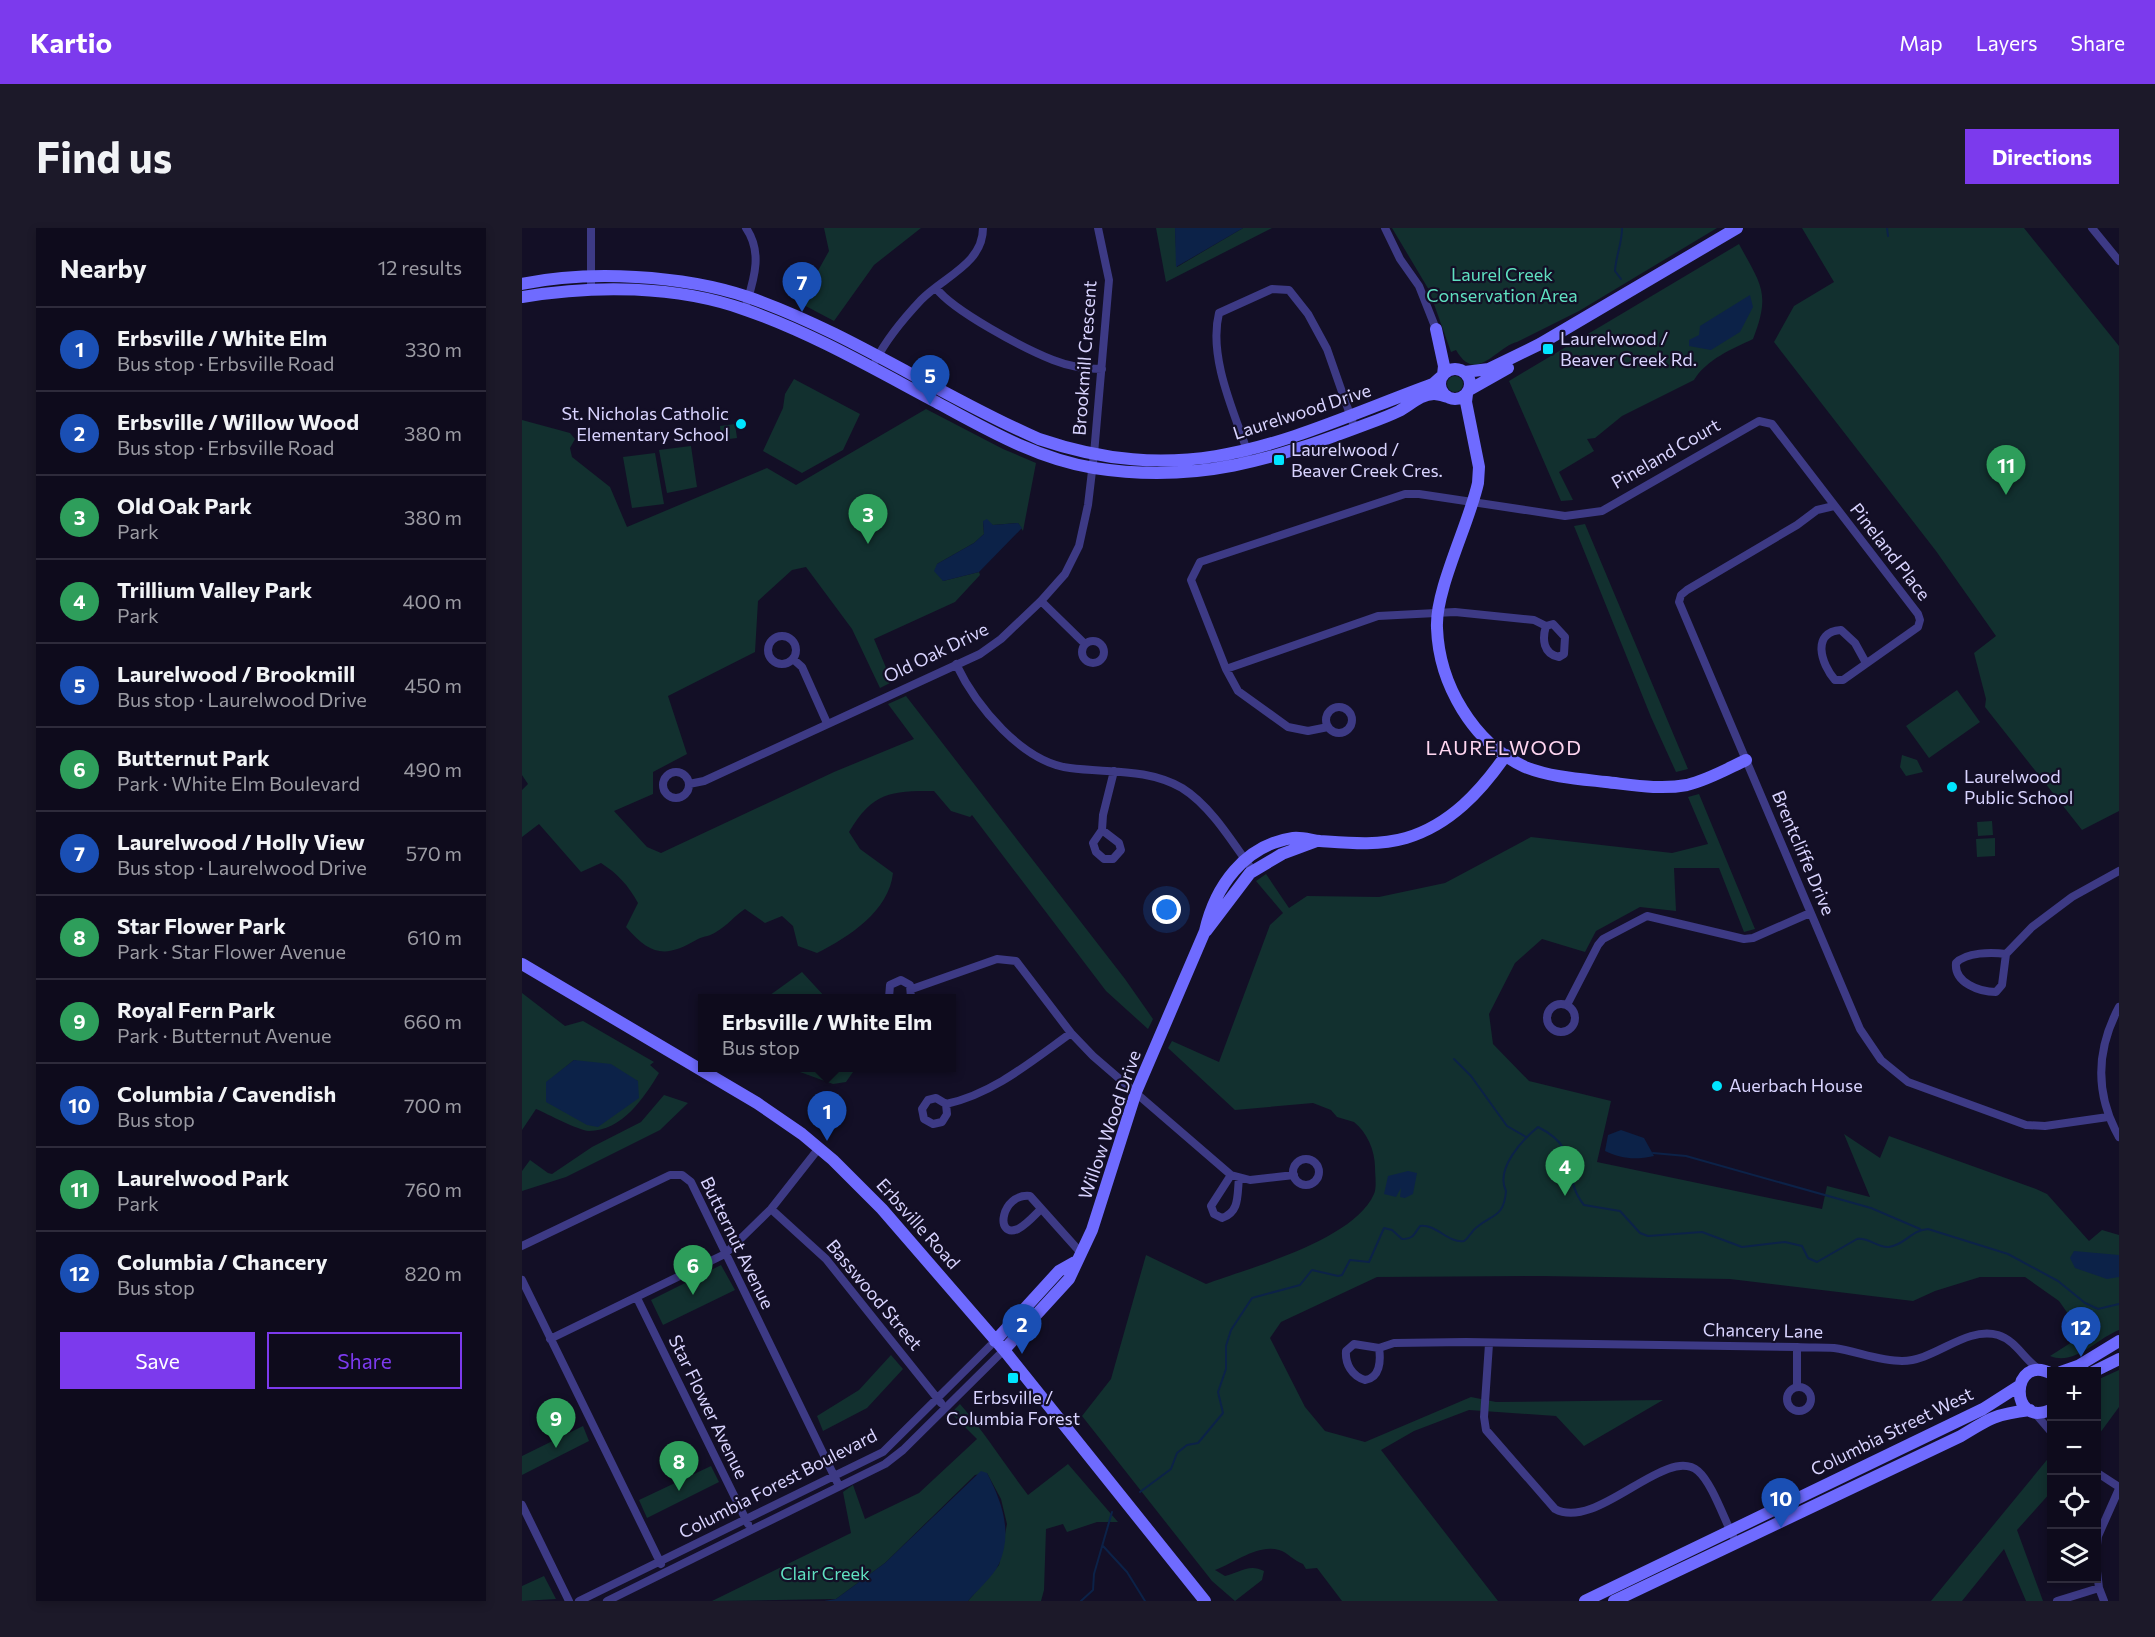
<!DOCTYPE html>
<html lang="en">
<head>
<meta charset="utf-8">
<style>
  :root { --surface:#0e0b1c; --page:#1c1929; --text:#f1f3f6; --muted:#9b9ba3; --line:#2e2b3b; --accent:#7c3aed }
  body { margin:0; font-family:Commissioner,sans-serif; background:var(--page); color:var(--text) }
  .controls { position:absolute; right:18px; bottom:18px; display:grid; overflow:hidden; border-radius:0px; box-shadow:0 3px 9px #0003 }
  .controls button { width:54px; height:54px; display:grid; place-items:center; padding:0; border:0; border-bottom:2px solid var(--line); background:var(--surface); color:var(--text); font:30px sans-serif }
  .you { position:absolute; left:645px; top:682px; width:21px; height:21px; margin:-15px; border:4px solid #fff; border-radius:50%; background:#1a73e8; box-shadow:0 0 0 9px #1a73e833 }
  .badge { display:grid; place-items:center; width:39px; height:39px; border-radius:50%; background:var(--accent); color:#fff; font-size:20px; font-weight:700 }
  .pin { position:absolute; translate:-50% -50px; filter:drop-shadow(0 2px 3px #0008) }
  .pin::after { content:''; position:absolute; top:32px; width:21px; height:18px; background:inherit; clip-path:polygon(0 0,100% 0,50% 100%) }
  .popup { position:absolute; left:176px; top:766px; width:258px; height:78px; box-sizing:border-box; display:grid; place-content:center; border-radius:0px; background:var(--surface); filter:drop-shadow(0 2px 4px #0005); font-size:20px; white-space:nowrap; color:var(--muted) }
  .popup b { font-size:22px; color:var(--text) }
  .popup::after { content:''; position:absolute; left:50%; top:100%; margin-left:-12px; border:12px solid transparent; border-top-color:var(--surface) }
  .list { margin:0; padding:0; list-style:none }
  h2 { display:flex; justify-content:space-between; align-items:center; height:78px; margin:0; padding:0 24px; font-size:26px }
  h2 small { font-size:20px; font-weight:400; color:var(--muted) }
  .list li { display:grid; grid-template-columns:39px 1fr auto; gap:18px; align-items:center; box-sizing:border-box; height:84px; padding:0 24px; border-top:2px solid var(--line) }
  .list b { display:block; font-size:22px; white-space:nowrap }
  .list p { margin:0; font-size:20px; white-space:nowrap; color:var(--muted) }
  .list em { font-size:20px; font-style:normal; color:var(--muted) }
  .actions { display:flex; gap:12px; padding:18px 24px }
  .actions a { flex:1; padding:14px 0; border:2px solid var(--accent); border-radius:0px; text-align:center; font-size:21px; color:var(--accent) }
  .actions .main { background:var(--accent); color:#fff }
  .icon { flex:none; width:33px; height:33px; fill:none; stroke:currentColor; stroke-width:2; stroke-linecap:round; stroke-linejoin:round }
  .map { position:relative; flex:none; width:1597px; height:1373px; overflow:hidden; border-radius:0px }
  header { display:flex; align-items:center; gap:36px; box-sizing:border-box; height:84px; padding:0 30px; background:var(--accent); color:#fff }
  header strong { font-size:28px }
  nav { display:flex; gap:33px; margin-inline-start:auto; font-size:21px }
  .intro { display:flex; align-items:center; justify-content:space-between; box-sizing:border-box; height:144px; padding:0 36px }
  h1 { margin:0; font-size:42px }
  .button { padding:15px 27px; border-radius:0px; background:var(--accent); color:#fff; font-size:21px; font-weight:700 }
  main { display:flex; gap:36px; padding:0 36px }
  aside { flex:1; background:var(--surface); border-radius:0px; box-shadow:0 3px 9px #0003 }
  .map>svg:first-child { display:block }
  .green { fill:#12302f; fill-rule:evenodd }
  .water { fill:#0c2248 }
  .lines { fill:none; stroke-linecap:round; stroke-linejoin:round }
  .stream { stroke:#0c2248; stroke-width:2 }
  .street { stroke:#3d3a85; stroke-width:8 }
  .secondary { stroke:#6f6bff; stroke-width:12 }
  .poi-dot { fill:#00e5ff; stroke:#130f26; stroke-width:2 }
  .labels { text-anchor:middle; stroke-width:4.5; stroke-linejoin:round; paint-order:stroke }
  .park-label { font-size:18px; fill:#5fe0c0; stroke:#130f26 }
  .poi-label { font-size:18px; fill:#d9d4ff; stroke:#130f26; text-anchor:start }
  .street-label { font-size:18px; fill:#d9d4ff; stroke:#130f26 }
  .neighbourhood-label { font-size:20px; letter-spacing:1.5px; fill:#ffd6f0; stroke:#130f26 }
</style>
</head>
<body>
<header>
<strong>Kartio</strong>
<nav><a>Map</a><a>Layers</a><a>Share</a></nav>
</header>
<div class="intro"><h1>Find us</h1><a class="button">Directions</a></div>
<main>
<aside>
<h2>Nearby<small>12 results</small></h2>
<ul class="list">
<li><span class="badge" style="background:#1a4fb4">1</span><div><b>Erbsville / White Elm</b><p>Bus stop · Erbsville Road</p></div><em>330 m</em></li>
<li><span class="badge" style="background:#1a4fb4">2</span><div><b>Erbsville / Willow Wood</b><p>Bus stop · Erbsville Road</p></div><em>380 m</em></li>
<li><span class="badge" style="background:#2e9e5b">3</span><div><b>Old Oak Park</b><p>Park</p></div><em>380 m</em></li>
<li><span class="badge" style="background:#2e9e5b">4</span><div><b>Trillium Valley Park</b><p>Park</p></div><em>400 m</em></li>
<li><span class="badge" style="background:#1a4fb4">5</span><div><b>Laurelwood / Brookmill</b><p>Bus stop · Laurelwood Drive</p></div><em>450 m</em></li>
<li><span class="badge" style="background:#2e9e5b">6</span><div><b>Butternut Park</b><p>Park · White Elm Boulevard</p></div><em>490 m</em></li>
<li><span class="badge" style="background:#1a4fb4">7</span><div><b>Laurelwood / Holly View</b><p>Bus stop · Laurelwood Drive</p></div><em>570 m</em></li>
<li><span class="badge" style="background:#2e9e5b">8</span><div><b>Star Flower Park</b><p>Park · Star Flower Avenue</p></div><em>610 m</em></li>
<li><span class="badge" style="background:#2e9e5b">9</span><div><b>Royal Fern Park</b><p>Park · Butternut Avenue</p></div><em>660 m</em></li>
<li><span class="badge" style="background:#1a4fb4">10</span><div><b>Columbia / Cavendish</b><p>Bus stop</p></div><em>700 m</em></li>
<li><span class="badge" style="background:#2e9e5b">11</span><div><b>Laurelwood Park</b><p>Park</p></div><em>760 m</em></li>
<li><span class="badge" style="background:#1a4fb4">12</span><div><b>Columbia / Chancery</b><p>Bus stop</p></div><em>820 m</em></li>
</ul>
<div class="actions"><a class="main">Save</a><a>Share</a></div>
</aside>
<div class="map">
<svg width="1597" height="1373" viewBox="0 0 1597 1373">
  <rect width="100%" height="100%" fill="#130f26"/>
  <!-- green -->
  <path class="green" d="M302,0h97l-47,37 -40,56 -34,-18 29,-52z
    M634,0h19l2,39 66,-39h29l-106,54z
    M870,0h325l-138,83 -62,31c-21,5 -41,43 -61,8l-5,2 -22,-62z
    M1280,0h222l95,118v465l-37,19 -97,-123 1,-8 -12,-46 22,-17 -60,-85 -162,-209 20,-36 40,-24z
    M1217,16c22,41 32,49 14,95 -21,10 -46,20 -59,41l-72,36 -27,22 -8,1 7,12 -35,21 14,28 -12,1 -52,-120z
    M925 156a8 8 0 1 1 16 0a8 8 0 1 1-16 0Z
    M272,151l66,35 -17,36 -41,23 -39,-22 20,-43 2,-14z
    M404,181l77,40 33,14 -13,68 -5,-8 -25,2 -10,-4 1,13 -10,9 -37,21 6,17 36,-9 1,3 -25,27 -81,37 18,43 -12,6 -28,-59 -46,-62 -14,3 -34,31 -3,51 -87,44 19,58 -34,18v22l-39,17 33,36 14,6 173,-81 80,-33 -26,-35 18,-8 219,283 28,40 -5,10 -42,-38 -134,-176 -2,2 -19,-6 -17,-20c-44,0 -61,1 -85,41l11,17 33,24c-4,38 -44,64 -76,80l-19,-7 -5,-20 -11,-10 -17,7 -20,-14c-11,7 -18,17 -29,23 -5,4 -12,4 -18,7 -32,19 -47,17 -72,-12l12,-24c-10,-18 -20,-29 -37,-40l-20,9 -42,-48 -17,13v-47l6,-6 -6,-9v-355l48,13 5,6 -5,9 2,9 38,30 17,40 140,-59 29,17z
    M213,196l2,14 -16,2 -1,-14z
    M169,218l6,41 -30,6 -8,-43z
    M133,225l9,51 -32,4 -9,-51z
    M1063,296l103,245 -12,3 -25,-55 -77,-191z
    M1435,462l23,32 -51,36 -23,-32z
    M1380,527l15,5 6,12 -17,4 -6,-9z
    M1177,566l56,135 -11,3 -25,-64h-45l2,43 -36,-4 -44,24 -11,21 -43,-13 -27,24 -26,51 4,30 36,37 82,20 -14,61 225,47 5,-23 43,11 -26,-63 36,24 9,-22 147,53 11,5 42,47 13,-11 17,5v95c-23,9 -44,36 -69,26l33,-21 -24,-34 -34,-24h-45l-45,14 -22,10 -183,-22 -188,-3 -165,1 -96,45 -11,16 35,69 20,24 40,11 106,-45 25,5 167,-2 -79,46 -28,-30 -87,-6 -55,21 -33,19 117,151h-156l-25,-33 -11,1 -3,-5c-9,-3 -16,-12 -24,-14 -22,-6 -44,13 -64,20l10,6c14,-3 24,-13 39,-5l-2,9 -27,21 -23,-20 -130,-165 29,-37 35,-124 60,29c46,-17 148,-44 168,-90 3,-7 1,-19 1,-27 0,-16 -8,-35 -21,-45l-17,-5 -6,-7 -18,-7 -78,7 -67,-62 4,-7 47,21 51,-137 13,-12 -27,-32 10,-7 23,34 18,-12 72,1 66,-14 86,-46 141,16 36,-9 -20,-47z
    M1470,593l1,14 -15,1 -1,-14z
    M1473,610v18l-18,1 -1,-18z
    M280,744l24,26h-60z
    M0,765l43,33 18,-5 71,41 -4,3 9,8c-15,25 -37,58 -70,58 -12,-1 -41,-17 -53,-22l-14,21zM52,832l64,21 -92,2z
    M267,840h63l1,4 -7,10 -13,2z
    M142,867l24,8 -28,27 -94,47 -44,14v-20l8,-11 18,13 4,1 40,-27 49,-25z
    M199,1037l14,25 -72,35 -12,-25z
    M369,1127l12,14 -36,39 -44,23 -6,-15 42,-26z
    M1597,1142v37l-22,30v-57z
    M438,1176c25,29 45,61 68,91l40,-31 50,58h-21l-30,10 -4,-8 -17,5 -2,61 -3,11h-73l31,-36 8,-41 -6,-25 -14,-26 -12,2 -90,88 -49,36 -124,2 139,-68 -8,-41 10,-7 12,34 54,-26 58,-54 -26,-26z
    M61,1198l6,15 -67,34v-19z
    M1529,1227v37l-34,38 26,71h-17l-22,-52 -42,52h-31z
    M189,1238l8,16 -72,36 -8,-18z
    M22,1348l12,23 -34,2v-15z"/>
  <!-- water -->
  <path class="water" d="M653,0h68l-67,39z
    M1228,67l3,12 -13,25 -29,18 -22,-4v-6l10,-5 1,-9z
    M465,291l6,6 25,-2 4,5 -43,44 -36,9 -9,-10 3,-7 37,-21 10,-9 -1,-13z
    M52,832l37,4 27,17 1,17 -41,29 -11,-2 -41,-23v-20z
    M1099,902l23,8 10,18c-19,4 -32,3 -49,-5l3,-16z
    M886,943l9,2 -4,21 -8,4 -5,-1 1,-9 -5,9 -12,-3 4,-18z
    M1552,1023l45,4v22l-12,2 -32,-11 -5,-10z
    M459,1243l6,2c15,29 26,59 12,91 -6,13 -22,26 -31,37h-144l12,-2 49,-36z"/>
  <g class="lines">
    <!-- stream -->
    <path class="stream" d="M1365,0l1,8
      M1099,51l-6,-8c1,-16 7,-27 7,-43
      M932,831l17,17 36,50 19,11
      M1131,925l33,3 185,52 49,21
      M618,1264l31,-23 6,-16 10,-8 11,-2 25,-30 -5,-21 8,-23v-23l5,-16 21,-32 48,-13 12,-15 26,6 4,-1 8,-15 19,2 15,-34 8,2 10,9c12,0 12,-5 18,-13 17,-2 27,17 44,15 6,-4 7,-10 13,-14 16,-13 27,-10 29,-36 -11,-22 16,-51 32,-64 46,23 22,49 46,78l36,6 20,22 8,3 54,-4 40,15 43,-5 17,4 6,12 9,4 40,-23c12,-2 20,9 32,8 16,-2 22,-17 39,-18l80,25 50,27 27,22 13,6 21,-5
      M581,1318l24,26 18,29
      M559,1373l12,-11 1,-16 18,-62"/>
    <!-- street -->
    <path class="street" d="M69,0v61
      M224,0c16,23 9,48 1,74
      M863,0l15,31 19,27 17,43
      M1570,0l27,33
      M414,60c17,23 89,61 117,72 15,6 34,9 49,9
      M354,132c10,-20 30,-44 45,-60 22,-23 62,-36 62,-72
      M726,225c-14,-41 -40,-96 -29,-140l53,-24 17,1 19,24 19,35 28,80
      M1312,278l-17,4 -20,15 -110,65 -6,5 -2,7 181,427 21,31 27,22 118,43 19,1 63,-9
      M519,373l44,43
      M246 422a14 14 0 1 1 28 0a14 14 0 1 1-28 0Z
      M560 424a11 11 0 1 1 22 0a11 11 0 1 1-22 0Z
      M271,431l9,8 25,56
      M434,436c20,42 66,98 114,104 38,5 77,0 112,20 29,18 51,55 71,83
      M704,441l152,-53 77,-4 79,8 12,6c-4,13 -3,28 13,31l5,-3 1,-17 -12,-13 -7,2
      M804 492a13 13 0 1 1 26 0a13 13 0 1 1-26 0Z
      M806,499l-20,4 -20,-4 -50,-36 -12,-22 -35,-89 9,-18 205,-68h14l146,22 37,-5 157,-90 13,3 146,190 2,6 -2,7 -75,53h-8c-14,-16 -24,-48 6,-50l14,13 11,20
      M141 557a13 13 0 1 1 26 0a13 13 0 1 1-26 0Z
      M167,556l15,-3 276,-127 21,-15 40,-38 24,-27 14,-28 9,-41 6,-51 15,-174 -11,-52
      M580,602l17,13 2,7 -8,9h-9l-8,-7 -3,-9z
      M580,602l1,-15 11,-44
      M1484,726c-14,-2 -40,-2 -50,9 -2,20 24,29 40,29l6,-7 4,-31 26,-27 40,-30 47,-26
      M390,761l85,-30 19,2 55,72 22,23 138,119 19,5 44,-5
      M367,770l1,-13 11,-5 9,5 1,13
      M1025 790a14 14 0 1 1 28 0a14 14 0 1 1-28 0Z
      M1045,777l31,-60 5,-6 44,-23 97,23 9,-1 57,-25
      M1597,779c-23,43 -24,87 0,130
      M424,876l1,10 -5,8 -9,2 -9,-5 -2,-10 6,-9 8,-2 10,6c47,-10 86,-43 125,-71
      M771 944a13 13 0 1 1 26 0a13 13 0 1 1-26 0Z
      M709,947l-20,31 3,8 8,4c18,-6 15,-23 17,-40
      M249,981l55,50 115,144
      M518,982c-6,6 -14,15 -22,19 -24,10 -17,-36 12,-33l51,57
      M0,1018l148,-71h12l9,7 148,304
      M0,1052l139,284
      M115,1070l111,226
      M28,1111l175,-85 46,-45 48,-61
      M967,1116l-5,73 2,13 69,79c42,23 111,-65 143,-38 14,12 26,48 35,65
      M1275,1119v39
      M857,1120c2,13 1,30 -14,32 -13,-4 -20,-16 -19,-29l8,-7 25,4 15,-5 72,-1 331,5c12,1 25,0 37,1 22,3 45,13 68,13 33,0 63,-35 96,-26 19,6 26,25 42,35
      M1265 1171a12 12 0 1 1 24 0a12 12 0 1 1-24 0Z
      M1512,1184l18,21
      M1574,1244l23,15
      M0,1277l47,96
      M1574,1326l2,-18 21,-47
      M1574,1335l3,25 5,13
      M57,1373l304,-149 112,-111
      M85,1373l278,-137 18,-14 101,-100
      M1535,1373l42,-13"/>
    <!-- secondary -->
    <path class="secondary" d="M0,56c67,-14 161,-9 226,13 103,36 192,99 291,142 156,53 251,-2 394,-55l9,-8
      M0,69c72,-12 154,-12 224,13 66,23 128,59 190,92 50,27 101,57 158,66 103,16 178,-8 273,-44 11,-4 22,-8 32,-13 11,-6 22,-17 35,-17 4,0 10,2 14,3
      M914,101l8,37 -1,9
      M918 156a15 15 0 1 1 30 0a15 15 0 1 1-30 0Z
      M943,144l24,-3 51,-25 197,-116
      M947,162l39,-22
      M945,166l-1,8 13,65 -1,16c-9,41 -43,107 -41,145 2,56 36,115 88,139 25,10 54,12 81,15 27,3 54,8 81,3 21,-5 40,-16 59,-25
      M684,703l44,-58 32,-19 35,-13
      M0,736l235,139 45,31 31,26 49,49 122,141 201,251
      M473,1113l64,-70 16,-9
      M482,1122l65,-71 23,-49 44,-138 69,-161c10,-44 39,-86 88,-93 9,-1 18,2 27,3 29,2 58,5 86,-3 44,-13 75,-47 100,-83
      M1539,1144l17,-6 41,-25
      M1571,1144l26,-13
      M1530,1146c-42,-23 -44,57 0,35
      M1063,1373l398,-192 36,-23
      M1092,1373l347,-165c29,-18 35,-22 69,-26"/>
  </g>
  <!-- markers -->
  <g class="poi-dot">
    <rect x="1020" y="115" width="12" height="12" rx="3"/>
    <circle cx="219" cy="196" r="6"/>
    <rect x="751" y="226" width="12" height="12" rx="3"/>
    <circle cx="1430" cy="559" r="6"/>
    <circle cx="1195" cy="858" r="6"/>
    <rect x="485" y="1144" width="12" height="12" rx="3"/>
  </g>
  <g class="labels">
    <!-- park labels -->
    <g class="park-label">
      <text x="980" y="53">Laurel Creek<tspan x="980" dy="21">Conservation Area</tspan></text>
      <text x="303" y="1352">Clair Creek</text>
    </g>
    <!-- poi labels -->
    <g class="poi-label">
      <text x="1038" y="117">Laurelwood /<tspan x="1038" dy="21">Beaver Creek Rd.</tspan></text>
      <text x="207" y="192" text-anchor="end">St. Nicholas Catholic<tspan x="207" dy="21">Elementary School</tspan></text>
      <text x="769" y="228">Laurelwood /<tspan x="769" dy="21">Beaver Creek Cres.</tspan></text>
      <text x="1442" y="555">Laurelwood<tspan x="1442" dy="21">Public School</tspan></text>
      <text x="1207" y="864">Auerbach House</text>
      <text x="491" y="1176" text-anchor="middle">Erbsville /<tspan x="491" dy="21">Columbia Forest</tspan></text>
    </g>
    <!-- street labels -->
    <g class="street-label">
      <text transform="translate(563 130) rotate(-86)" y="6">Brookmill Crescent</text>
      <text transform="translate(780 184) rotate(-18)" y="6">Laurelwood Drive</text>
      <text transform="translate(1144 226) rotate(-30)" y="6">Pineland Court</text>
      <text transform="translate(1368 324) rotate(52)" y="6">Pineland Place</text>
      <text transform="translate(414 425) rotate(-26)" y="6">Old Oak Drive</text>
      <text transform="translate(1281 625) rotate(67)" y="6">Brentcliffe Drive</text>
      <text transform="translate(588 897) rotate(-71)" y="6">Willow Wood Drive</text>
      <text transform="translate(396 996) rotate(48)" y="6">Erbsville Road</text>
      <text transform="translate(215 1015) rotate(64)" y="6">Butternut Avenue</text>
      <text transform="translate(352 1067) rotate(50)" y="6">Basswood Street</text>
      <text transform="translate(1241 1103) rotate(1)" y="6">Chancery Lane</text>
      <text transform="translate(186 1179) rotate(64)" y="6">Star Flower Avenue</text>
      <text transform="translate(1370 1204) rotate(-26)" y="6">Columbia Street West</text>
      <text transform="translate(256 1256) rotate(-27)" y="6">Columbia Forest Boulevard</text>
    </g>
    <!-- neighbourhood labels -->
    <g class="neighbourhood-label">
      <text x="982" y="527">LAURELWOOD</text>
    </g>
  </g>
</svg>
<div class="controls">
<button>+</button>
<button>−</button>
<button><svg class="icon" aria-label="locate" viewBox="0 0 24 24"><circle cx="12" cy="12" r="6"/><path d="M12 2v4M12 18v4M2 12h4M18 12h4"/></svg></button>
<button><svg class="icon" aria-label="layers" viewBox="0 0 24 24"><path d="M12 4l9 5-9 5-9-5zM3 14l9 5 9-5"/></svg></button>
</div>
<div class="you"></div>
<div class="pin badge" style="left:305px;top:913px;background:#1a4fb4">1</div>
<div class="popup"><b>Erbsville / White Elm</b>Bus stop</div>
<div class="pin badge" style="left:500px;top:1126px;background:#1a4fb4">2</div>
<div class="pin badge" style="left:346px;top:316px;background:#2e9e5b">3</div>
<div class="pin badge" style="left:1043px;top:968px;background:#2e9e5b">4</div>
<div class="pin badge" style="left:408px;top:177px;background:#1a4fb4">5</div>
<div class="pin badge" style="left:171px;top:1067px;background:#2e9e5b">6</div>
<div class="pin badge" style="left:280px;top:84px;background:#1a4fb4">7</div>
<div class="pin badge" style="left:157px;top:1263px;background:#2e9e5b">8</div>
<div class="pin badge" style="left:34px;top:1220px;background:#2e9e5b">9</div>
<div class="pin badge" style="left:1259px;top:1300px;background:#1a4fb4">10</div>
<div class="pin badge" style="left:1484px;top:267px;background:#2e9e5b">11</div>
<div class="pin badge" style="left:1559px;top:1129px;background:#1a4fb4">12</div>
</div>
</main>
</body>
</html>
